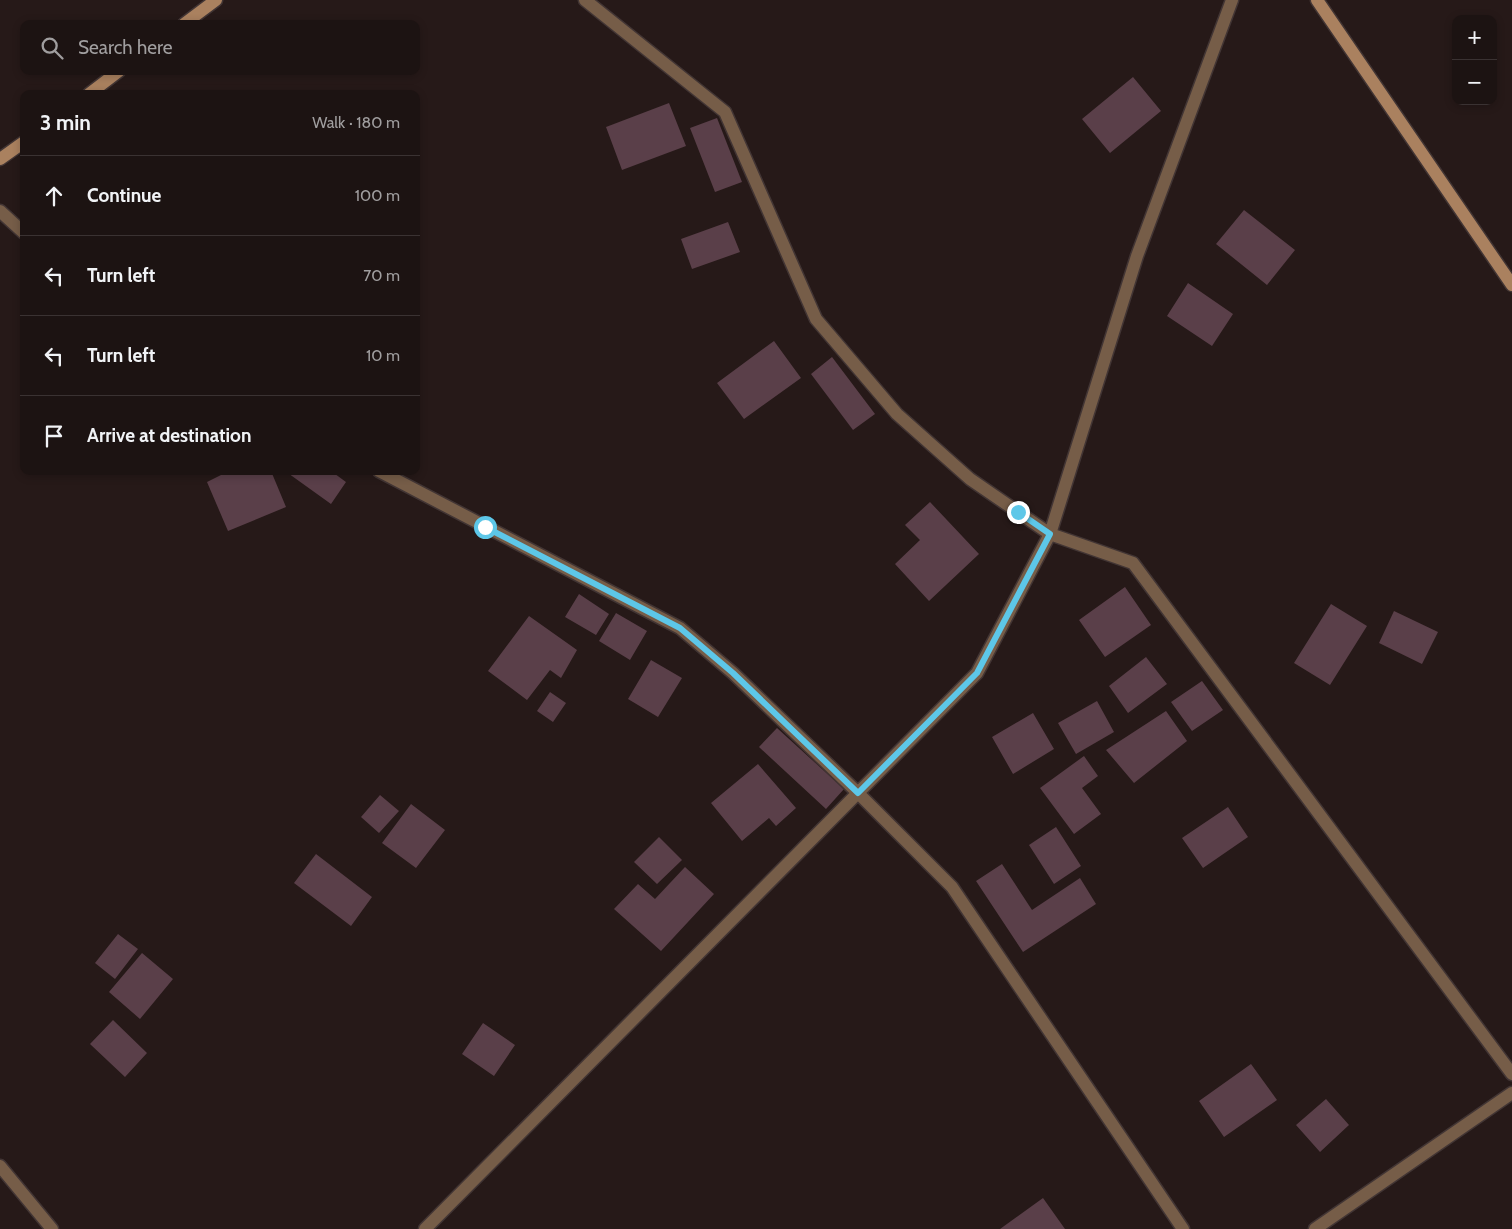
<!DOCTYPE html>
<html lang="en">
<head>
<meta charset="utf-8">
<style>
  :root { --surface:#1c1312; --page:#292020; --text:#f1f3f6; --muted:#a09e9f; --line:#3a3232 }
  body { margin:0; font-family:Cabin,sans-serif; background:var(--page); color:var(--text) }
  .controls { position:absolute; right:15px; top:15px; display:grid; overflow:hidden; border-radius:10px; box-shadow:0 2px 8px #0003 }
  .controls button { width:45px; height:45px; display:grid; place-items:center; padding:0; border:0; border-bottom:1px solid var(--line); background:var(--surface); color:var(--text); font:25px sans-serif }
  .stop { position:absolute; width:15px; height:15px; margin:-11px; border:4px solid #5dc7e8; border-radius:50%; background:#fff }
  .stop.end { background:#5dc7e8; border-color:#fff; box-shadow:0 1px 5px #0008 }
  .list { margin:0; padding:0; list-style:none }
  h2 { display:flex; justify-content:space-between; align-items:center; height:65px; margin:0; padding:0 20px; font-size:21px }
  h2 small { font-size:16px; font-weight:400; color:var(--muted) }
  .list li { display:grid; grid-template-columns:32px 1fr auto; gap:15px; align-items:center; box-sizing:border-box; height:80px; padding:0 20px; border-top:1px solid var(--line) }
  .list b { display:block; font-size:19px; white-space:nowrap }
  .list em { font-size:16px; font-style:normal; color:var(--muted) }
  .icon { flex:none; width:28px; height:28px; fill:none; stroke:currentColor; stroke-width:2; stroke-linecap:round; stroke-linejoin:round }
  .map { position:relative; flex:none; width:1512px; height:1229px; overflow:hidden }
  .search { position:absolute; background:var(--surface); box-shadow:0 2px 8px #0003; left:20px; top:20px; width:400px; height:55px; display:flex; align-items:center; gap:12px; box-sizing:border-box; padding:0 18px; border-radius:10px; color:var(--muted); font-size:19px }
  .panel { position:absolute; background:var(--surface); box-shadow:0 2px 8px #0003; left:20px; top:90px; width:400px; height:385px; border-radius:10px }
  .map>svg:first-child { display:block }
  .building { fill:#5a3f49 }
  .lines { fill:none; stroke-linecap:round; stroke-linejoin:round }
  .street-casing { stroke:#423534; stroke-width:15 }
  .secondary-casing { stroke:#423534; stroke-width:15 }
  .street { stroke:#765d48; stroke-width:12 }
  .secondary { stroke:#aa815f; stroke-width:12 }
  .route { stroke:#5dc7e8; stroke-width:6 }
</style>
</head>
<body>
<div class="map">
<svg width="1512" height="1229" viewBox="0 0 1512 1229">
  <rect width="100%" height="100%" fill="#261918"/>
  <!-- building -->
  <path class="building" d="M1133,77l28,34 -51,42 -28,-34z
    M669,103l17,43 -64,24 -16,-43z
    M717,118l25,64 -27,10 -25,-64z
    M1244,210l51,40 -28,35 -51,-41z
    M728,222l12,30 -48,17 -11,-30z
    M1188,283l45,31 -21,32 -45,-30z
    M774,341l27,37 -57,41 -27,-36z
    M832,357l43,57 -22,16 -42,-56z
    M229,471h42l15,36 -58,24 -21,-49z
    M285,471h46l15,11 -15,22z
    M930,502l49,52 -50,47 -34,-37 25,-24 -15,-15z
    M1125,587l26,38 -46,32 -26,-37z
    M579,594l30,20 -13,21 -31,-18z
    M1331,604l36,22 -37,59 -36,-22z
    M1394,611l44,21 -16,32 -43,-21z
    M616,613l31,18 -17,29 -31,-19z
    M529,616l48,34 -16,28 -11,-8 -23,30 -39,-29z
    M1146,657l21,27 -39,29 -19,-27z
    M651,660l31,18 -24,39 -30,-18z
    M1202,681l21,29 -31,21 -21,-29z
    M550,692l16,11 -13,19 -16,-11z
    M1097,701l17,31 -38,22 -18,-31z
    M1166,711l21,30 -53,42 -28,-33z
    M1033,713l21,36 -41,25 -21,-37z
    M777,728l67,61 -18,20 -67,-62z
    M1084,756l14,20 -16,12 19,26 -27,20 -34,-46z
    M758,764l38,44 -20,18 -7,-8 -27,23 -31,-38z
    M380,795l19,16 -20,22 -18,-16z
    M411,804l34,26 -29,38 -34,-25z
    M1228,807l20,30 -45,31 -21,-30z
    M1056,827l25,39 -27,18 -25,-39z
    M659,837l23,23 -25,24 -23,-22z
    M316,854l56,43 -21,29 -57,-43z
    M1002,864l30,46 48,-32 16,26 -73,48 -47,-71z
    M685,867l29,27 -53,57 -47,-42 24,-25 17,15z
    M118,934l20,15 -23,30 -20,-16z
    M142,953l31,26 -33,40 -31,-27z
    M113,1020l34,33 -22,24 -35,-33z
    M483,1023l32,22 -21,31 -32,-22z
    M1251,1064l26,36 -53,37 -25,-36z
    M1326,1099l23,26 -29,27 -24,-27z
    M1043,1198l22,31h-65z"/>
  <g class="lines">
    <defs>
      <path id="street" d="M585,0l140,112 91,207 81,95 73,65 80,55 83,29 379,511
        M0,211l24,22
        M379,471l301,157 53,45 125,120 94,94 231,342
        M0,1166l52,63
        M425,1229l552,-556 73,-139 87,-278 95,-256
        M1315,1229l197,-136"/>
      <path id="secondary" d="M1317,0l195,285
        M184,24l32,-24
        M89,94l30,-23
        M0,159l24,-17"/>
    </defs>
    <!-- street casing -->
    <use href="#street" class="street-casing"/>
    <!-- secondary casing -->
    <use href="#secondary" class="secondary-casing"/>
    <!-- street -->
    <use href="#street" class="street"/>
    <!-- secondary -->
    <use href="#secondary" class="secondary"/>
  </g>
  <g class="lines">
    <!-- route -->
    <path class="route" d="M485,527l195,101 53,45 125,120 119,-120 73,-139 -32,-22"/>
  </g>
</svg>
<div class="controls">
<button>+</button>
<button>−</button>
</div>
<div class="stop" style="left:485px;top:527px"></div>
<div class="stop end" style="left:1018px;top:512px"></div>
<div class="search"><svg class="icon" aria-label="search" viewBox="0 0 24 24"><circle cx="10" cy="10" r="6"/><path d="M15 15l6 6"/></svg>Search here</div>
<section class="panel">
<h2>3 min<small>Walk · 180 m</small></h2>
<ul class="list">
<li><svg class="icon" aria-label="ahead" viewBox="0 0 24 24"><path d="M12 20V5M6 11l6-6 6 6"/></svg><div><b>Continue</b></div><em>100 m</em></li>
<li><svg class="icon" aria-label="left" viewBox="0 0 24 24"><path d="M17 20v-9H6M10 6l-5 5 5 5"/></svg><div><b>Turn left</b></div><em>70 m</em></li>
<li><svg class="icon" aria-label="left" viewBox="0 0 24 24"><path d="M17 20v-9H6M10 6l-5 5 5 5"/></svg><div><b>Turn left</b></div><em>10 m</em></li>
<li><svg class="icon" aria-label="arrive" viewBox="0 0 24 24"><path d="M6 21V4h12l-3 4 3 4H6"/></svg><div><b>Arrive at destination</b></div></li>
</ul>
</section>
</div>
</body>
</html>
